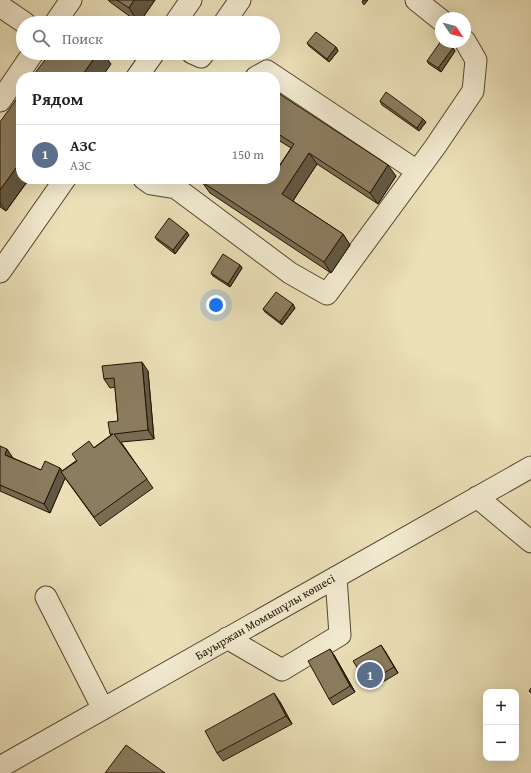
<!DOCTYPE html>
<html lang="ru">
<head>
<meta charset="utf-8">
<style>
  :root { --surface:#fff; --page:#f6f6f6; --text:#202124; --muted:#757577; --line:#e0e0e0; --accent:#d93025 }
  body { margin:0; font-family:"Gentium Book Plus",serif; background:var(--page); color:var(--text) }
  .controls { position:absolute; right:12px; bottom:12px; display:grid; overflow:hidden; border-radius:8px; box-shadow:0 4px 16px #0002 }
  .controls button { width:36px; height:36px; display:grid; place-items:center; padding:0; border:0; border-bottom:1px solid var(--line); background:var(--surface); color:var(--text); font:20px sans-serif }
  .compass { position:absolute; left:435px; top:12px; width:36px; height:36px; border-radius:50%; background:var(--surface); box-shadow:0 4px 16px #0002; rotate:125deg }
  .you { position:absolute; left:216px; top:305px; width:14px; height:14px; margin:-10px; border:3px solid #fff; border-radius:50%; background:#1a73e8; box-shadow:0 0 0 6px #1a73e833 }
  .badge { display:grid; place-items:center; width:26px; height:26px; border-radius:50%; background:var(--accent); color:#fff; font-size:13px; font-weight:700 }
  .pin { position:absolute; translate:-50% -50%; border:2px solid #fff; box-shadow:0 1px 4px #0006 }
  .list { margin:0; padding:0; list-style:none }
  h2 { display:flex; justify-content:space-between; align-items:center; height:52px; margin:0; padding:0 16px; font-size:17px }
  h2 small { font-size:13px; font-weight:400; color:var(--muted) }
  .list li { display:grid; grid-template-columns:26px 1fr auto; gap:12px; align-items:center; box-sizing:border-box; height:60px; padding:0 16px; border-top:1px solid var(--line) }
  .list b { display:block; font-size:15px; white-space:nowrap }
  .list p { margin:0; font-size:13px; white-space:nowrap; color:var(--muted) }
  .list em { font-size:13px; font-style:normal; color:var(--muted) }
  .icon { flex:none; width:22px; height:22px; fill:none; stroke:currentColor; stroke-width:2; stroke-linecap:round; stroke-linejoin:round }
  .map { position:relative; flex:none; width:531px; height:773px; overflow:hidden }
  .search { position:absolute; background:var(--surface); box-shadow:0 4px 16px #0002; left:16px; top:16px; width:264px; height:44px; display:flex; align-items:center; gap:10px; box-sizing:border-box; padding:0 14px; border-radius:22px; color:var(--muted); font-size:15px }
  .panel { position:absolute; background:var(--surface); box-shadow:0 4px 16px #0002; left:16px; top:72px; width:264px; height:112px; border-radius:16px }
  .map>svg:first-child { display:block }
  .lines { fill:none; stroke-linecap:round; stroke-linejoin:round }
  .minor-casing { stroke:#54462e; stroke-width:23 }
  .minor { stroke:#f2ebd1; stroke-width:21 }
  .wall { fill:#786c53; stroke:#221200 }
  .shaded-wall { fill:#615843; stroke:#221200 }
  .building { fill:#8b7d60; stroke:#221200 }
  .labels { text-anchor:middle; stroke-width:3; stroke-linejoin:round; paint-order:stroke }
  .street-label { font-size:12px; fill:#221200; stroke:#f2ebd1 }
</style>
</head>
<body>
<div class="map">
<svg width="531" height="773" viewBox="0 0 531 773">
  <rect width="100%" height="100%" fill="#ebe0b8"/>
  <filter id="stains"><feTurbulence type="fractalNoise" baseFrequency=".005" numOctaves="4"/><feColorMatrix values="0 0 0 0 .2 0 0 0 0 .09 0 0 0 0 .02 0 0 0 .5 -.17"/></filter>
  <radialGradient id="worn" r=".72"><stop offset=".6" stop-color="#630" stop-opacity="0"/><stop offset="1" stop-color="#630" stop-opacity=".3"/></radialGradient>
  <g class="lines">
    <defs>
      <path id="minor" d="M416,0l25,20
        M0,6l25,17
        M55,23l16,-23
        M175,23l16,-23
        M224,23l16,-23
        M192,53l9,4 3,-4
        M137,77l17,-24
        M256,77l11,-6 150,100
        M0,101l33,-48
        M144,179l7,5 25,4 114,85 37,21 108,-147 38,-56 3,-31 -11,-19
        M0,272l65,-93
        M477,497l54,45
        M46,597l57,112
        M227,638l55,32 58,-35 -4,-58
        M0,767l531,-300"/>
    </defs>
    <!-- minor casing -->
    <use href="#minor" class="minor-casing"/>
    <!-- minor -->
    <use href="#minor" class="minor"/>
  </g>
  <!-- wall -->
  <path class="wall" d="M108,0h47l-16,23 -29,-21z
    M307,43l29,4 2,4 -9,11 -20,-16z
    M453,48l2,3 -14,21 -12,-8 -2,-3z
    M275,91l121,85 -18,28 -61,-40 -24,37 50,33 7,11 -19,28 -121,-80 -8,-11 66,1 23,-35 -16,-10z
    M380,101l43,18 3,3 -7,9 -37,-26z
    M0,122l21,57h8l-23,32 -6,-4z
    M189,235l-14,19 -18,-14 -2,-3z
    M240,265l2,3 -12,19 -17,-11 -2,-3z
    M295,308l-13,17 -17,-13 -2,-3z
    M148,371l6,68 -33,3 32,46 -53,38 -35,-48 -15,35 -50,-22v-45l13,12 28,12 19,-2 2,3 49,-36 -1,-1 8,-13 -3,-34 -5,1 -6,-9z
    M385,651l13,22 -27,16 -4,-6z
    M334,655l21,37 -22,13 -4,-6z
    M280,702l12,22 -69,37 -6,-8z"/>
  <!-- shaded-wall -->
  <path class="shaded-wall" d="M134,0h21l-16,23 -10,-15z
    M363,0h5l-4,5 -2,-3z
    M336,47l2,4 -9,11 -2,-3z
    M453,48l2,3 -14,21 -3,-4z
    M98,53h5l8,11 -9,13h-21z
    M423,119l3,3 -7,9 -2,-3z
    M309,153l8,11 -27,41 -8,-11z
    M21,161v18h8l-23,32 -6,-8v-13z
    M388,165l8,11 -18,28 -8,-11z
    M187,232l2,3 -14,19 -2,-4z
    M343,234l7,11 -19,28 -7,-11z
    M240,265l2,3 -12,19 -2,-3z
    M293,304l2,4 -13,17 -2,-3z
    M142,362l6,9 6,68 -6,-9z
    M7,449l6,9 -8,-3z
    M60,468l6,8 -16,37 -6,-9z
    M381,645l4,6 13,22 -4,-6z
    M330,649l4,6 21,37 -5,-6z
    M274,693l6,9 12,22 -6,-8z"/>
  <!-- building -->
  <path class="building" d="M117,0h17l-5,8z
    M316,32l20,15 -9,12 -20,-16z
    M441,41v1h3l9,6 -15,20 -11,-7z
    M50,53h48l-17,24h-49z
    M275,91l113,74 -18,28 -61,-40 -27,41 61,40 -19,28 -122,-80 2,-3h58l6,4 3,-4h4v-6l19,-29 -19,-12z
    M386,92l37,27 -6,9 -37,-27z
    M21,93v68l-21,29v-68z
    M169,218l18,14 -14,18 -18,-13z
    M223,254l17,11 -12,19 -17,-11z
    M276,292l17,12 -13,18 -17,-13z
    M142,362l6,68 -34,4 33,45 -53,38 -33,-45 16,-11 -5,-7 17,-13 5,7 19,-14h-3l-2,-12 10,-1 -4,-43 -10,1 -2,-13z
    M0,446l7,3 -2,6 36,15 4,-9 15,7 -16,36 -44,-19z
    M381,645l13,22 -27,16 -14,-22z
    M330,649l20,37 -21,13 -21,-38z
    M531,688v5l-2,-2z
    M274,693l12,23 -69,37 -12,-22z
    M126,745l39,28h-60z"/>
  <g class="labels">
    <!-- street labels -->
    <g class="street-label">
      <text transform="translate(265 617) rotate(-30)" y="4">Бауыржан Момышұлы көшесі</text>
    </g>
  </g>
  <rect width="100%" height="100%" filter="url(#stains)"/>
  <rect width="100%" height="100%" fill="url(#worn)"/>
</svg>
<div class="controls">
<button>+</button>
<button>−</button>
</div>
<svg class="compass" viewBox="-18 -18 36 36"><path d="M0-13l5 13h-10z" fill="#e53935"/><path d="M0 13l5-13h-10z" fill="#757577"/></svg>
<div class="you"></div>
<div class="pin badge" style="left:370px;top:675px;background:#5c6f8a">1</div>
<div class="search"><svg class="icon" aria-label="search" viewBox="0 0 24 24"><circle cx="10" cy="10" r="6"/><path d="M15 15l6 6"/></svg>Поиск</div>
<section class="panel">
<h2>Рядом<small></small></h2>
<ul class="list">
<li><span class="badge" style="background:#5c6f8a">1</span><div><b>АЗС</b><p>АЗС</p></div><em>150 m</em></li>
</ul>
</section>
</div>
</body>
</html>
